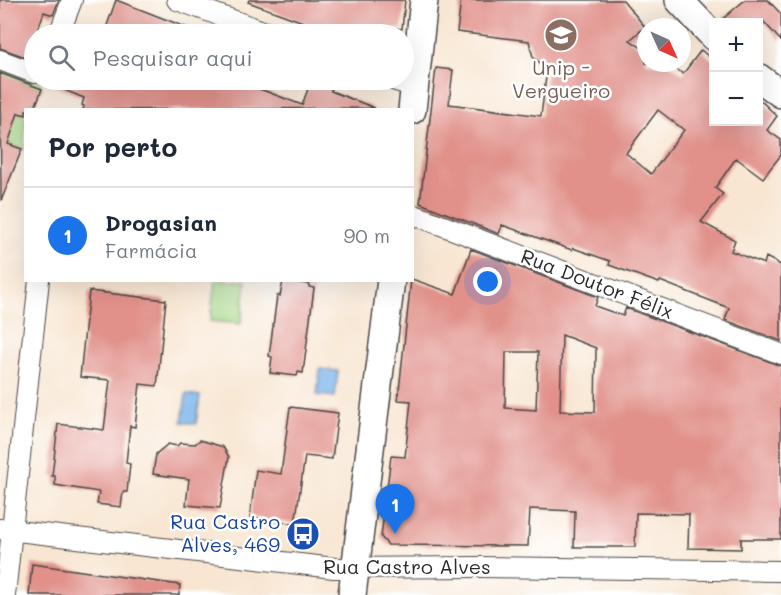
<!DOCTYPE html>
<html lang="pt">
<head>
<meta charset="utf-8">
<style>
  :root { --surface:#fff; --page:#f2f2f3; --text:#1f2937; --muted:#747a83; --line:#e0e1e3; --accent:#1a73e8 }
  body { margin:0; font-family:Mali,sans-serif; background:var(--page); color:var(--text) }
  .controls { position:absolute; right:18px; top:18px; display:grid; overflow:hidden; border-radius:0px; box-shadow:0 6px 24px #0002 }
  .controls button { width:54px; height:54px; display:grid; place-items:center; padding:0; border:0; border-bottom:2px solid var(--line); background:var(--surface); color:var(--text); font:30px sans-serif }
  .compass { position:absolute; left:637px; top:18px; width:54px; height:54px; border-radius:50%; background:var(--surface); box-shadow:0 6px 24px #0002; rotate:135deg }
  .you { position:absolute; left:488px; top:282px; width:21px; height:21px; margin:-15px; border:4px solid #fff; border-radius:50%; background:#1a73e8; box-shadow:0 0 0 9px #1a73e833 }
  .badge { display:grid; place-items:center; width:39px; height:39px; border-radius:50%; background:var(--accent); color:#fff; font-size:20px; font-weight:700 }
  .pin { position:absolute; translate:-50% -50px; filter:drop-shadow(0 2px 3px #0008) }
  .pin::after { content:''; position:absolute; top:32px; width:21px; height:18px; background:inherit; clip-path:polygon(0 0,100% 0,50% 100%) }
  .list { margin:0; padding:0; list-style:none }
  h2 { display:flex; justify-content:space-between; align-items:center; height:78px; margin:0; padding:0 24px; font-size:26px }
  h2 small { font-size:20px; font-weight:400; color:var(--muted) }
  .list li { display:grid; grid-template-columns:39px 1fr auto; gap:18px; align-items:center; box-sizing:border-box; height:96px; padding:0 24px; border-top:2px solid var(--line) }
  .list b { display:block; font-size:22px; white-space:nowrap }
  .list p { margin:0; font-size:20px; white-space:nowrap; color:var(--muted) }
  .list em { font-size:20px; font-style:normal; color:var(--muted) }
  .icon { flex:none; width:33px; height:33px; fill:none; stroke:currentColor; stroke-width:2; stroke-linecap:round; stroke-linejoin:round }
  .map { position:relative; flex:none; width:781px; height:595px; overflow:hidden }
  .search { position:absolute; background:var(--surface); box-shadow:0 6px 24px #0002; left:24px; top:24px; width:390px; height:66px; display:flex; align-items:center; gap:15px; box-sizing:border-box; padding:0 21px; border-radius:33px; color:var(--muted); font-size:22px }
  .panel { position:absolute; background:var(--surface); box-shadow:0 6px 24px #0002; left:24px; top:108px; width:390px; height:174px; border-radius:0px }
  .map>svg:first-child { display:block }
  .green { fill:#a5d685; stroke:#688058; stroke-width:1.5 }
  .water { fill:#79b3ea; stroke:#526f8a; stroke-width:1.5 }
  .building { fill:#e1918a; fill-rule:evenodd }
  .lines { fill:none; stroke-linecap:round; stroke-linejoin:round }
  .street-casing { stroke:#4a4744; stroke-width:22 }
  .secondary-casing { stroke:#4a4744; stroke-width:30 }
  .street { stroke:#fff; stroke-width:20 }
  .secondary { stroke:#fff; stroke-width:27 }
  .labels { text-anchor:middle; stroke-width:5; stroke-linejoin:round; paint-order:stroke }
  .education-label { font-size:20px; fill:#785e54; stroke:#fff }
  .street-label { font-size:20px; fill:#2b2b2b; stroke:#fff }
  .transit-label { font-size:20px; fill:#164399; stroke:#fff; text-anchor:end }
</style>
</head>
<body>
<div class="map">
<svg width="781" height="595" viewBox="0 0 781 595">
  <rect width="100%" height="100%" fill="#fff"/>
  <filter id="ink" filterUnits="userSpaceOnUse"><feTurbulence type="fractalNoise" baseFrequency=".0167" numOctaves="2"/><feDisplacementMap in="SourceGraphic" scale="12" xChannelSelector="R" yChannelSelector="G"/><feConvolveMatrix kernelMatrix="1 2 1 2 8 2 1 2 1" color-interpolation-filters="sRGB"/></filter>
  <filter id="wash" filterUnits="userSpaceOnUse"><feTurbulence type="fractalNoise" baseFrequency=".008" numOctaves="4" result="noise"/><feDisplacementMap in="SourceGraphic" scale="24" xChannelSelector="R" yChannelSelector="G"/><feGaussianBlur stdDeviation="1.35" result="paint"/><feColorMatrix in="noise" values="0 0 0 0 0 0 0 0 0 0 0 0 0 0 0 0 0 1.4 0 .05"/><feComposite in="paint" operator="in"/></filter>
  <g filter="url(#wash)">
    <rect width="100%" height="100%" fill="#f8e6d2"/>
    <!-- green -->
    <path class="green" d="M34,39v41h5l3,9 -42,-15v-27z
      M0,111l11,4 7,-2 7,2 -1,35 -24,-10z
      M215,281h31l-5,43 -31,-3z"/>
    <!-- water -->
    <path class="water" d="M320,369l18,2 -3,26 -18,-2z
      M186,394l14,2 -4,28 -14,-2z"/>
    <g id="blocks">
      <!-- building -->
      <path class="building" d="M0,0h59l-6,15 -9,-3 -16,46 -28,-10z
        M116,0l85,33 -1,1h-96z
        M249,0h156l-3,29 -10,-1 -2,6h-54l-88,-32z
        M461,0h162l22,27 -15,13 16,11v12h22l15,11 18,-24 13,11v61h45v-23l18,17 -10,14 14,10v15l-18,23 -27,-20 -21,30 8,6 -22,28 34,18 -4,11 33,13 2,-7 15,8v76l-56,-21 4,-12 -69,-27 -1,2 -50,-18 1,-4 -37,-13 -1,2 -70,-25 -3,9 -79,-31 16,-135 17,2 -4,34 92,12 6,-47 -14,-12 -4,-16 -72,-9zM658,110l26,20 -33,44 -25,-21z
        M745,0h23l13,14v27l-17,-19h-42l-2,-1z
        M0,73l42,16 -8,21h-8v5l-8,-2 -10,31 14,5 -21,52z
        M44,80h192l66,25 9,-24 21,8 -1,2 44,17 -292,2 1,-4 -2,-1 2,-7 -42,-17z
        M471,249l127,48 -3,9 28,10 3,-8 155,58v173h-40v10l-53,-1 1,-34 -53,-1 -1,34h-61l1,-36 -45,-2 -2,37 -140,-1 -7,-8 10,-81 14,1 6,-56 -13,-1 13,-120 1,-1 43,15zM562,335l34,13 -1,64 -35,-1zM506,352h32l-2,58 -31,-2z
        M283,281l26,3v3l5,1 -11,85 -5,-1 -1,4 -27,-3 2,-16 -3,-1 8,-60h3z
        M89,291l77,9 -9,86 -17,-2 -5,43 -5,-1 -4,37 4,1 -3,28h-4l-2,15 -24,-3 2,-12 -44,-7v-9h-3l6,-52 46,6 6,-50 -30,-3z
        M290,407l48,6 -6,46 -27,-3 -10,68 -45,-7 6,-47 25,4z
        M200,440l23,7 6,10 -9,51 -34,-3 3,-26 -36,-5 3,-20 12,-10 9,2 3,-3 15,1z
        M32,564l148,21 -1,10h-150z"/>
    </g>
  </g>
  <g filter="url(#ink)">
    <use href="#blocks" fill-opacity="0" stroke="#4a4744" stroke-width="1.5"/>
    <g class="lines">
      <defs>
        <path id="street" d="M177,0l94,34
          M59,34l13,-34
          M0,60l34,13
          M393,80l22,7
          M412,214l369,140
          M0,529l334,39 146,-1 301,4
          M5,595l34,-315"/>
        <path id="secondary" d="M679,0l35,37
          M758,77l23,17
          M412,110l12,-110
          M352,595l39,-315"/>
      </defs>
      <!-- street casing -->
      <use href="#street" class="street-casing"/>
      <!-- secondary casing -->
      <use href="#secondary" class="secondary-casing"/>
      <!-- street -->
      <use href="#street" class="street"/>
      <!-- secondary -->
      <use href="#secondary" class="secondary"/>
    </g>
  </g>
  <!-- icons -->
  <defs>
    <symbol id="university-disc" viewBox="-11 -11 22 22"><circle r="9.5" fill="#8d6e63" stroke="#fff"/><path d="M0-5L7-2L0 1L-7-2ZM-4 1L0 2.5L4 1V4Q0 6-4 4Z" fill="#fff"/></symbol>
    <symbol id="bus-disc" viewBox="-11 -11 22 22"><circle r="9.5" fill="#1a4fb4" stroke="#fff"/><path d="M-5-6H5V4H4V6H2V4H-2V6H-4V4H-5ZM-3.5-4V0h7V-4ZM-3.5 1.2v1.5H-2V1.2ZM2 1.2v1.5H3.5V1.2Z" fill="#fff"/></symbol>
  </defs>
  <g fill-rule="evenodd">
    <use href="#university-disc" x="542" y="16" width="38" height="38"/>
    <use href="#bus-disc" x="284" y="515" width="38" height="38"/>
  </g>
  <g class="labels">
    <!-- education labels -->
    <g class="education-label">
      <text x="561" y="75">Unip -<tspan x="561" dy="23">Vergueiro</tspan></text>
    </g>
    <!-- street labels -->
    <g class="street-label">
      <text transform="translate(597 284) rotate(21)" y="7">Rua Doutor Félix</text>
      <text x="407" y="574">Rua Castro Alves</text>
    </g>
    <!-- transit labels -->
    <g class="transit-label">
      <text x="280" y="529">Rua Castro<tspan x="280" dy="23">Alves, 469</tspan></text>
    </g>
  </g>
</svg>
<div class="controls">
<button>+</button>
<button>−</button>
</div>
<svg class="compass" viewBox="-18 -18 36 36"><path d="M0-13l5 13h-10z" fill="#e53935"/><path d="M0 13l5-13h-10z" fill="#747a83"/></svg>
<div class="you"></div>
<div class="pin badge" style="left:395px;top:534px">1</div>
<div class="search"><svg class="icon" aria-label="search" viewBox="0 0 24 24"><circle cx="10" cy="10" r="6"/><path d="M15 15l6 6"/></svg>Pesquisar aqui</div>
<section class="panel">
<h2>Por perto<small></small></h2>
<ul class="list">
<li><span class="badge">1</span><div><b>Drogasian</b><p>Farmácia</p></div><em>90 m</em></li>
</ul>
</section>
</div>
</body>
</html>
